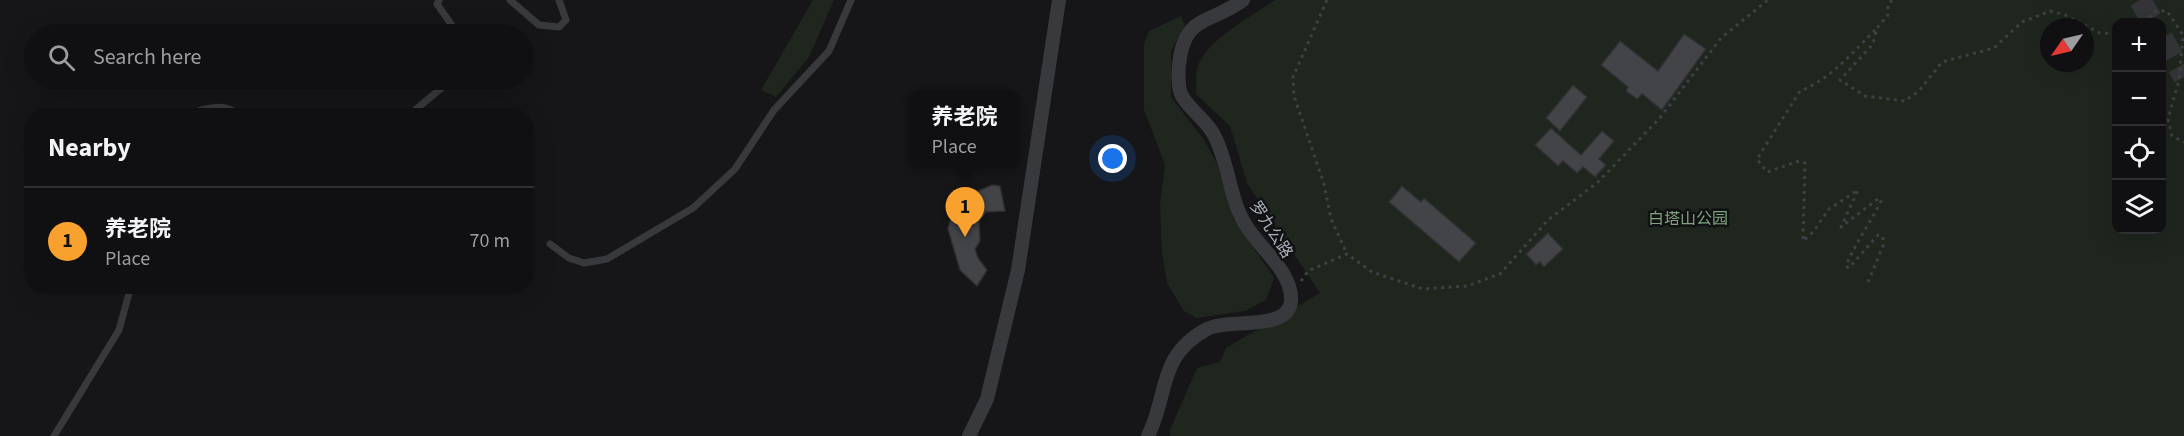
<!DOCTYPE html>
<html lang="en">
<head>
<meta charset="utf-8">
<style>
  :root { --surface:#101012; --page:#19191b; --text:#f1f3f6; --muted:#9c9d9f; --line:#303032; --accent:#f8a12f }
  body { margin:0; font-family:"Source Sans 3","Noto Sans SC",sans-serif; background:var(--page); color:var(--text) }
  .controls { position:absolute; right:18px; top:18px; display:grid; overflow:hidden; border-radius:12px; box-shadow:0 6px 24px #0002 }
  .controls button { width:54px; height:54px; display:grid; place-items:center; padding:0; border:0; border-bottom:2px solid var(--line); background:var(--surface); color:var(--text); font:30px sans-serif }
  .compass { position:absolute; left:2040px; top:18px; width:54px; height:54px; border-radius:50%; background:var(--surface); box-shadow:0 6px 24px #0002; rotate:236deg }
  .you { position:absolute; left:1113px; top:159px; width:21px; height:21px; margin:-15px; border:4px solid #fff; border-radius:50%; background:#1a73e8; box-shadow:0 0 0 9px #1a73e833 }
  .badge { display:grid; place-items:center; width:39px; height:39px; border-radius:50%; background:var(--accent); color:#111; font-size:20px; font-weight:700 }
  .pin { position:absolute; translate:-50% -50px; filter:drop-shadow(0 2px 3px #0008) }
  .pin::after { content:''; position:absolute; top:32px; width:21px; height:18px; background:inherit; clip-path:polygon(0 0,100% 0,50% 100%) }
  .popup { position:absolute; left:909px; top:90px; width:111px; height:78px; box-sizing:border-box; display:grid; place-content:center; border-radius:12px; background:var(--surface); filter:drop-shadow(0 2px 4px #0005); font-size:20px; white-space:nowrap; color:var(--muted) }
  .popup b { font-size:22px; color:var(--text) }
  .popup::after { content:''; position:absolute; left:50%; top:100%; margin-left:-12px; border:12px solid transparent; border-top-color:var(--surface) }
  .list { margin:0; padding:0; list-style:none }
  h2 { display:flex; justify-content:space-between; align-items:center; height:78px; margin:0; padding:0 24px; font-size:26px }
  h2 small { font-size:20px; font-weight:400; color:var(--muted) }
  .list li { display:grid; grid-template-columns:39px 1fr auto; gap:18px; align-items:center; box-sizing:border-box; height:108px; padding:0 24px; border-top:2px solid var(--line) }
  .list b { display:block; font-size:22px; white-space:nowrap }
  .list p { margin:0; font-size:20px; white-space:nowrap; color:var(--muted) }
  .list em { font-size:20px; font-style:normal; color:var(--muted) }
  .icon { flex:none; width:33px; height:33px; fill:none; stroke:currentColor; stroke-width:2; stroke-linecap:round; stroke-linejoin:round }
  .map { position:relative; flex:none; width:2184px; height:436px; overflow:hidden }
  .search { position:absolute; background:var(--surface); box-shadow:0 6px 24px #0002; left:24px; top:24px; width:510px; height:66px; display:flex; align-items:center; gap:15px; box-sizing:border-box; padding:0 21px; border-radius:33px; color:var(--muted); font-size:22px }
  .panel { position:absolute; background:var(--surface); box-shadow:0 6px 24px #0002; left:24px; top:108px; width:510px; height:186px; border-radius:24px }
  .map>svg:first-child { display:block }
  .green { fill:#1e261e; fill-rule:evenodd }
  .building { fill:#424448; stroke:#303034; stroke-width:1.5 }
  .lines { fill:none; stroke-linecap:round; stroke-linejoin:round }
  .primary-tunnel { stroke:#333538; stroke-width:22; stroke-dasharray:22 11; stroke-linecap:butt }
  .path { stroke:#3d4044; stroke-width:3; stroke-dasharray:3 4.5; stroke-linecap:butt }
  .lane { stroke:#37393d; stroke-width:7 }
  .street { stroke:#37393d; stroke-width:14 }
  .labels { text-anchor:middle; stroke-width:5; stroke-linejoin:round; paint-order:stroke }
  .park-label { font-size:16px; fill:#7fa47e; stroke:#111113 }
  .street-label { font-size:16px; fill:#a8afb9; stroke:#111113 }
</style>
</head>
<body>
<div class="map">
<svg width="2184" height="436" viewBox="0 0 2184 436">
  <rect width="100%" height="100%" fill="#161618"/>
  <!-- green -->
  <path class="green" d="M813,0h21l-25,57 -33,40 -15,-7z
    M1275,0h909v436h-1014v-6l27,-62 23,-6 6,-14 94,-55 -73,-110 -17,-57 -34,-32c1,-8 -1,-17 1,-25 7,-28 55,-53 78,-69zM2116,22h46v208h-46zM2049,27h36v36h-36z
    M1181,16l4,9 -14,26v46l34,44 12,23 17,55 40,59 -8,22 -21,11 -48,7 -13,-7 -17,-28 -5,-30 -2,-48 5,-40 -21,-55v-66l5,-13z"/>
  <!-- building -->
  <path class="building" d="M1684,34l22,15 -44,61 -20,-16 -5,5 -11,-8 2,-4 -27,-22 19,-24 38,30z
    M1573,85l14,12 -27,34 -14,-13z
    M1551,128l30,27 21,-24 12,10 -15,18 7,6 -11,12 -12,-10 -6,6 -14,-12 -5,5 -23,-21z
    M992,185l8,1 5,25 -19,1 -7,9 1,20 -5,8 3,9 9,12 -10,16 -17,-16 -12,-41 5,-20 16,-14z
    M1402,186l19,16 3,-4 52,45 -17,19 -70,-60z
    M1548,233l15,16 -19,18 -4,-5 -4,3 -10,-11z"/>
  <g class="lines">
    <!-- primary-tunnel -->
    <path class="primary-tunnel" d="M2140,0l13,22
      M2162,38l22,39"/>
    <!-- path -->
    <path class="path" d="M1327,0l-34,77 1,19 30,88 7,35 16,35
      M1892,0l-4,5v10l-11,13 -4,16 -33,36 25,16 40,5 14,-10 23,-29 52,-14 28,-26 28,-11 15,4 35,18 16,1
      M2143,22l13,-11h11l16,24 -4,45 -11,39 4,17 12,6
      M1301,281l7,-10 39,-17 25,18 51,17 44,-3 33,-12 48,-54 50,-38 61,-63 62,-81 47,-38
      M1868,282l15,-36v-9l-5,-2 -29,33 -3,-2c9,-23 24,-42 35,-65l-2,-3 -38,29 17,-37 -29,19 -16,23 -10,9 2,-78 -6,-2 -32,11 -10,-13 43,-68c31,-12 54,-40 77,-63"/>
    <!-- lane -->
    <path class="lane" d="M439,0l-2,4 21,30
      M510,0l29,25 20,2 7,-7 -7,-20
      M183,116c18,-6 41,-16 57,0
      M299,116l7,-3 6,3
      M408,116l43,-36
      M550,244l19,14 15,5 23,-4 86,-51 42,-39 39,-59 55,-59 22,-51
      M54,436l65,-106 12,-44"/>
    <!-- street -->
    <path class="street" d="M969,436l18,-37 31,-129 41,-270
      M1148,436c21,-42 9,-80 59,-107 20,-11 82,3 84,-28 2,-29 -32,-53 -46,-77 -16,-27 -16,-61 -31,-89 -8,-15 -24,-25 -32,-39 -4,-7 -4,-23 -3,-31 5,-51 30,-40 64,-65"/>
  </g>
  <g class="labels">
    <!-- park labels -->
    <g class="park-label">
      <text x="1688" y="224">白塔山公园</text>
    </g>
    <!-- street labels -->
    <g class="street-label">
      <text transform="translate(1272 229) rotate(57)" y="6">罗九公路</text>
    </g>
  </g>
</svg>
<div class="controls">
<button>+</button>
<button>−</button>
<button><svg class="icon" aria-label="locate" viewBox="0 0 24 24"><circle cx="12" cy="12" r="6"/><path d="M12 2v4M12 18v4M2 12h4M18 12h4"/></svg></button>
<button><svg class="icon" aria-label="layers" viewBox="0 0 24 24"><path d="M12 4l9 5-9 5-9-5zM3 14l9 5 9-5"/></svg></button>
</div>
<svg class="compass" viewBox="-18 -18 36 36"><path d="M0-13l5 13h-10z" fill="#e53935"/><path d="M0 13l5-13h-10z" fill="#9c9d9f"/></svg>
<div class="you"></div>
<div class="pin badge" style="left:965px;top:237px">1</div>
<div class="popup"><b>养老院</b>Place</div>
<div class="search"><svg class="icon" aria-label="search" viewBox="0 0 24 24"><circle cx="10" cy="10" r="6"/><path d="M15 15l6 6"/></svg>Search here</div>
<section class="panel">
<h2>Nearby<small></small></h2>
<ul class="list">
<li><span class="badge">1</span><div><b>养老院</b><p>Place</p></div><em>70 m</em></li>
</ul>
</section>
</div>
</body>
</html>
